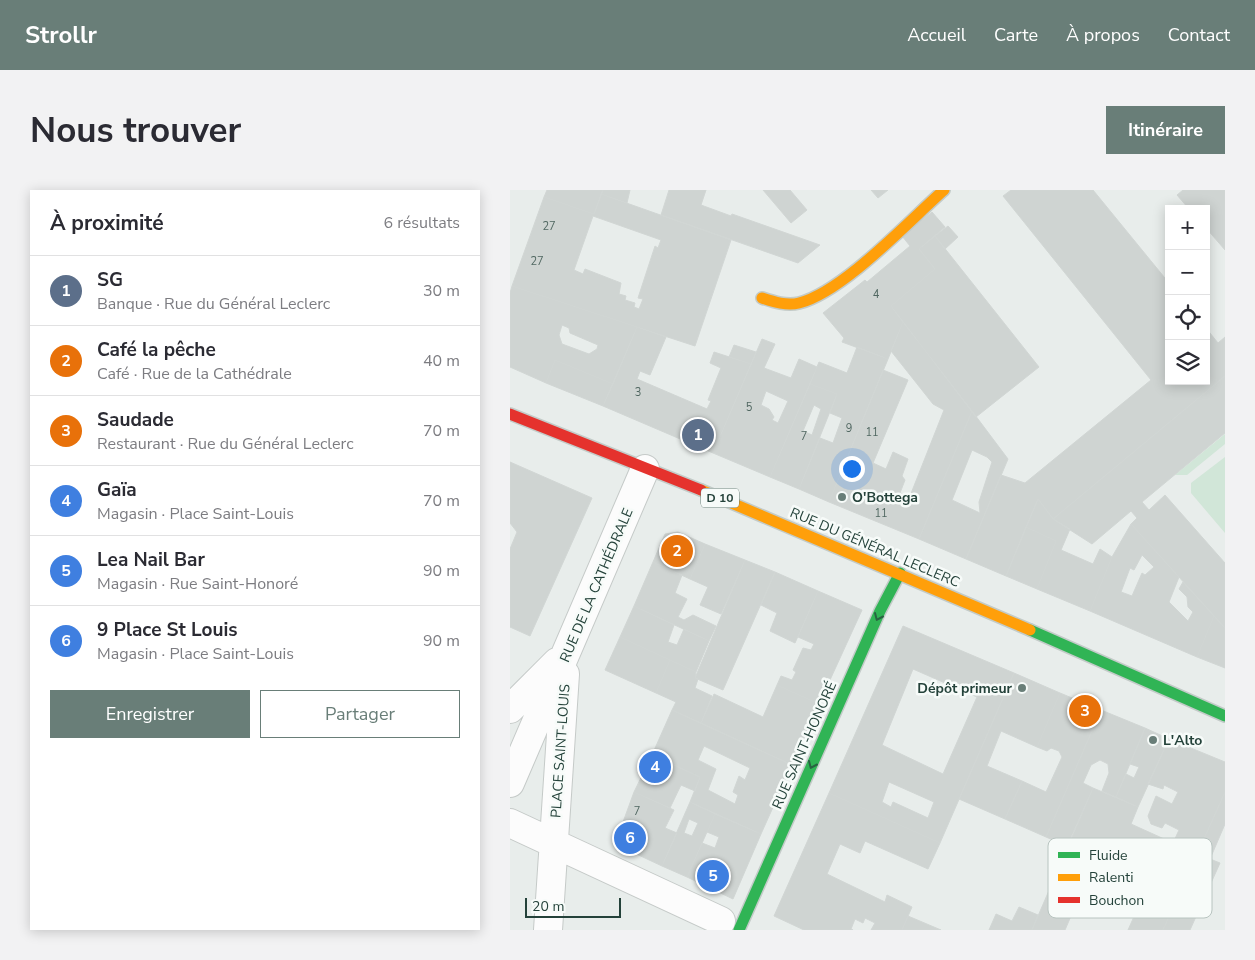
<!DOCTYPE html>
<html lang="fr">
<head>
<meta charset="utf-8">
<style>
  :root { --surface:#fff; --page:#f2f2f3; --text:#2b2b33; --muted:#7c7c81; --line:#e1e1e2; --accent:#697e78 }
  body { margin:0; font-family:"Nunito Sans",sans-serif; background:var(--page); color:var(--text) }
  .controls { position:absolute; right:15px; top:15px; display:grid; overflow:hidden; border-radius:0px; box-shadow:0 2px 12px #0003 }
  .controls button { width:45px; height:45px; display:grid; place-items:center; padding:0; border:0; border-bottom:1px solid var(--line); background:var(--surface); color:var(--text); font:25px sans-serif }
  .scale { position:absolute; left:15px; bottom:12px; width:96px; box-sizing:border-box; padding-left:5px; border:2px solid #24423a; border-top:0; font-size:14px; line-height:18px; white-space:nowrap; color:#24423a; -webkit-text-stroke:4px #f7fbf9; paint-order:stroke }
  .you { position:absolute; left:341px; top:278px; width:18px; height:18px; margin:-12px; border:4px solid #fff; border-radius:50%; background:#1a73e8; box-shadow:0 0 0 8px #1a73e833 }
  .badge { display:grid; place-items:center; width:32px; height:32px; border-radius:50%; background:var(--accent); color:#fff; font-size:16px; font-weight:700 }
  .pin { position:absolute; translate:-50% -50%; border:2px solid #fff; box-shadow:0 1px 5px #0006 }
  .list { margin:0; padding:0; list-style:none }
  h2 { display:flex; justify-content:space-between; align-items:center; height:65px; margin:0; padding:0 20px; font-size:21px }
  h2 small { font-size:16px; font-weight:400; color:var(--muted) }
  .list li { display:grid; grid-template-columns:32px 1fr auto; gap:15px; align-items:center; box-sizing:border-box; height:70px; padding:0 20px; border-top:1px solid var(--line) }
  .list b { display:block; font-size:19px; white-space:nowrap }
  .list p { margin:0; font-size:16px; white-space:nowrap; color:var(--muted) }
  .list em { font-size:16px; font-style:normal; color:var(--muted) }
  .actions { display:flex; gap:10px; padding:15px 20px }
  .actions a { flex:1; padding:11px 0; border:1px solid var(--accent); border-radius:0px; text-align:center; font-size:18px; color:var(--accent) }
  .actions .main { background:var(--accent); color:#fff }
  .icon { flex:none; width:28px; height:28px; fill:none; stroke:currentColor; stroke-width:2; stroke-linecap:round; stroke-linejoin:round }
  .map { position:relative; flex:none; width:715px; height:740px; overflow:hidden; border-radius:0px }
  header { display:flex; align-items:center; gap:30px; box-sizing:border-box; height:70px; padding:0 25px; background:var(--accent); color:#fff }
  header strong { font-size:24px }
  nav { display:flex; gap:28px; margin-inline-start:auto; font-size:18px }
  .intro { display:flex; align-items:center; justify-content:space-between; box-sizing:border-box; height:120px; padding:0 30px }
  h1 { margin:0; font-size:35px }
  .button { padding:12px 22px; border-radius:0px; background:var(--accent); color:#fff; font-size:18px; font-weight:700 }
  main { display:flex; gap:30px; padding:0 30px }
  aside { flex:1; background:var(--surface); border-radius:0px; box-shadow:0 2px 12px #0003 }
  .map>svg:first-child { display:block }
  .green { fill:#d1e6d8 }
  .building { fill:#cfd4d2; stroke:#d1d6d4; fill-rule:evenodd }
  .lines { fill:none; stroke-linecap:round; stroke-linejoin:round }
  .street-casing { stroke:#c5cac8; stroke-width:30 }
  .fast-casing { stroke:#c3cbc8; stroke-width:14 }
  .slow-casing { stroke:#c3cbc8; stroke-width:14 }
  .jam-casing { stroke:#c3cbc8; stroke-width:14 }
  .street { stroke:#fcfcfc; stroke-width:28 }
  .fast { stroke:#30b455; stroke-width:11 }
  .slow { stroke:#ff9f0a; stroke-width:11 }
  .jam { stroke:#e5322d; stroke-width:11 }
  .oneway { stroke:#286442 }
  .poi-dot { fill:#697e78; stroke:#f7fbf9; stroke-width:2 }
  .labels { text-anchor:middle; stroke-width:5; stroke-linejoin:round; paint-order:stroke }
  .number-label { font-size:11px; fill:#506761 }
  .shield { fill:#f7fbf9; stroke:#637a73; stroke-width:1 }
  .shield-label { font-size:12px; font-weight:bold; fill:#24423a }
  .poi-label { font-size:14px; font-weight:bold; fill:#24423a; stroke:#f7fbf9; text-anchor:start }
  .street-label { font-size:14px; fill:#24423a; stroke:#f7fbf9 }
  .key { fill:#f7fbf9; stroke:#b8c4c0; stroke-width:1 }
  .key-label { font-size:14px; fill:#24423a }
</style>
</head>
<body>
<header>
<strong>Strollr</strong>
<nav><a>Accueil</a><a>Carte</a><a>À propos</a><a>Contact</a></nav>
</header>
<div class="intro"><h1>Nous trouver</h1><a class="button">Itinéraire</a></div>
<main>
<aside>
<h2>À proximité<small>6 résultats</small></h2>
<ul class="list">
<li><span class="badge" style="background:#5c6f8a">1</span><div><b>SG</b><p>Banque · Rue du Général Leclerc</p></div><em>30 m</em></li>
<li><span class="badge" style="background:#e8710a">2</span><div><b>Café la pêche</b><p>Café · Rue de la Cathédrale</p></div><em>40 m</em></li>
<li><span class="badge" style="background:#e8710a">3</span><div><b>Saudade</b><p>Restaurant · Rue du Général Leclerc</p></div><em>70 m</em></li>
<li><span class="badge" style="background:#3f7fe0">4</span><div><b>Gaïa</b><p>Magasin · Place Saint-Louis</p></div><em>70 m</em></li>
<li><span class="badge" style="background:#3f7fe0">5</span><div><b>Lea Nail Bar</b><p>Magasin · Rue Saint-Honoré</p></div><em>90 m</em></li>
<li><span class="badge" style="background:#3f7fe0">6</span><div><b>9 Place St Louis</b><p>Magasin · Place Saint-Louis</p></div><em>90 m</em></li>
</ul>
<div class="actions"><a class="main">Enregistrer</a><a>Partager</a></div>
</aside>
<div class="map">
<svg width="715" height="740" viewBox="0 0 715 740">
  <rect width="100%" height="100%" fill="#e8edeb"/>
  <!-- green -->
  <path class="green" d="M715,244v10l-38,31h-12z
    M715,267v76l-34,-40v-10z"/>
  <!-- building -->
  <path class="building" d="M37,0h56l-9,24 -50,-17z
    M93,0h27l-3,13 -26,-9z
    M159,0h37l-5,15 30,11 1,-2 88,31 -22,18 -137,-48z
    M253,0h27l17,20 -16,13z
    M361,0h17l-10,8z
    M501,0h82l76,93v98h37v-53l12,15 7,-6v39l-172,143 -15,-20 -32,77 -40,-17 35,-84 24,8 126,-103 -148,-184z
    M673,0h42v60l-19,-22v-19h-17l-12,-14z
    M91,4l130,46 -36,106 -183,-60 32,-89 50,17zM83,26l68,24 -3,8 -3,-2 -17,52 5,1 -4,10 -5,-2 1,-4 -10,-3 1,-4 -7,-2 2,-11 -36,-14 -2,5 -9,-4z
    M422,22l13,15 -26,22 16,20 -44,37 12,16 -15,37 -46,-17 2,-4 -21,-25 42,-33 2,2 43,-36 -8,-10z
    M438,36l10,11 -13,12 -10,-13z
    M425,46l104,131 -63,50 -85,-111 44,-37 -16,-20z
    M2,96l125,41 -24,57 -58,-24 -9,23 -36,-16v-74zM52,135l7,3 1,5 28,12 -1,4 -8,5 -27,-10 -3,-9z
    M393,132l69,89 -53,128 -90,-37 54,-132 25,10 -35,83 13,6 7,-17 15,7 -6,17 3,4 -5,13 10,3 34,-86 -11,-6 -42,-53z
    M127,137l29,10 -16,38 -10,-4 -3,8 70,30 4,-8 -3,-1 13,-32 -11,-5 4,-11 37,12 -38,89 -110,-47z
    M252,149l13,5 -11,24 27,10 8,-19 18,8 -47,110 -57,-24zM256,201l22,10 -10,22 -6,-3 2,-3 -5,-8 -8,-4z
    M224,155l22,7 -5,12 -22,-7z
    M347,157l31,12 -59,143 -30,-13 21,-51 13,5 9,-25 -12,-5 7,-19 -27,-10 9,-22 28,11z
    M45,170l58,24 -10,22 -57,-23z
    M715,186v57l-83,69 7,8 16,-15 60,68v65l-94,-104 6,-6 -6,-7 -39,33 -39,-25z
    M300,194l27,10 -38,95 -29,-12zM304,215l7,4 -9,26 -9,-4z
    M462,221l36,48 -42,100 -47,-20zM462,260l15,7 5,5 -13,40 1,11 -28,-13z
    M0,272l82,36 -62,138 -20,-9v-78l7,-17 -7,-9z
    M528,309l15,20 17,10 -9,21 32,14 7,-15 12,8 -22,54 -53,-22 19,-48 -30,-14z
    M621,334l48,53 -10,25 19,19 5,-9 -5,-5 -1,-10 -8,-8 4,-7 31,34 -17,41 -107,-46 22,-54zM632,365l12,12 -9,8 -3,-2 -10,23 -11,-4 9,-24 4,2z
    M516,337l30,14 -19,48 -31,-13z
    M168,342l27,12 -15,35 -37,-17 12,-28z
    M195,354l40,16 -24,54 -21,-9 8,-18 -18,-8z
    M235,370l30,12 -52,118 -28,-12z
    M143,372l29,13 -7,18 12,6 -9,18 6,3 9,-5 23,11 -7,15 -75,-35z
    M265,382l43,19 -23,52 -25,-12 7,-18 -16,-8z
    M308,401l44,19 -43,94 -42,-19 4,-9 11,4 4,-8 -3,-2 10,-22 8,2 3,-6 -16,-7z
    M124,416l40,19 -6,17 9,3 7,-16 25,12 -13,31 -76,-35z
    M704,426l11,12v40l-28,-11z
    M393,436l111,47 -74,170 -111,-50zM403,479l64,28 -34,77 -61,-29zM379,592l45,20 -6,16 -35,-16 -2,5 -9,-5z
    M110,447l50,23 -14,33 -51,-23z
    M160,470l26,12 -1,6 3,1 -3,9 17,8 -11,27 -29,-13 4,-8 -20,-9z
    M504,483l46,20 -23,54 -36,-16 -14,35 35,15 -17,38 -46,-20z
    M267,495l42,19 -27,61 -91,-42 13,-29 49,23z
    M550,503l41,17 -55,127 -41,-18 17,-38 24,11 16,-35 -3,-6 -8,-3 -4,3 -10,-4z
    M162,520l120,55 -31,69 -71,-32 10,-25 -48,-22zM194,556l46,22 -5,12 -6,-4 -6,16 5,3 -3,9 -27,-14 8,-21 -18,-9z
    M591,520l44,18 -29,69 -14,-6 7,-18 -1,-9 -8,-4 -9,5 -8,18 10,5 -26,58 -21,-9z
    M635,538l24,11 -31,68 -22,-10 10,-23 8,4 5,-11 -9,-3z
    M659,549l56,23v30l-62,138h-35l25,-56 -37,-17 4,-8 -13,-4 -8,17 -4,-2 -30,70h-33l61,-142 45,19 -7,17 42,19 6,-13 -14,-7 -3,5 -11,-4 -3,-8 8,-20 16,8 6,-12 -14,-7 -1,4 -15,-5z
    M142,565l48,22 -5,14 -14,-6 -11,23 -36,-16z
    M124,602l40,18 -9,18 12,5 -15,33 -47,-22z
    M715,602v32l-15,35 10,4 -30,67h-27z
    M319,603l111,50 -12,26 -63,-28 -5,12 -20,-9 -13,30 58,28 2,-7 25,12 -10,23h-31l4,-7 -10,-5 -2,5 -8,-4 -4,10 2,1h-49l-30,-14z
    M180,612l25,12 -28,63 -25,-11zM179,629l9,4 -6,13 -8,-3z
    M205,624l46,20 -28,65 -46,-22 15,-34 13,5 4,-11 -12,-5z
    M509,717l19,8 -6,15h-43l7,-16 16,7z
    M398,726l33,14h-39z"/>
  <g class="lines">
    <defs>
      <path id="street" d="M0,519l47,-47
        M0,593l135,-314
        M0,633l211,98
        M38,740l17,-256"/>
      <path id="fast" d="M520,440l195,86
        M229,740l141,-319 20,-38"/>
      <path id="slow" d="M252,108c12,4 25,8 37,5 44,-11 110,-82 145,-113
        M191,300l329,140"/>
      <path id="jam" d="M0,224l191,76"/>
    </defs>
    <!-- street casing -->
    <use href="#street" class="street-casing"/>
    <!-- fast casing -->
    <use href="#fast" class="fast-casing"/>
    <!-- slow casing -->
    <use href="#slow" class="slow-casing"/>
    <!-- jam casing -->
    <use href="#jam" class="jam-casing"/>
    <!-- street -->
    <use href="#street" class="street"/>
    <!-- fast -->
    <use href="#fast" class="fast"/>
    <!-- slow -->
    <use href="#slow" class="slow"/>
    <!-- jam -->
    <use href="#jam" class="jam"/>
  </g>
  <!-- one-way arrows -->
  <defs><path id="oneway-chevron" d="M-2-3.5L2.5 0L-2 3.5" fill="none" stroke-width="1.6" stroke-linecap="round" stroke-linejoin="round" transform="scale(1.25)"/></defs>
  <g class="oneway">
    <use href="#oneway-chevron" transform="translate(368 427) rotate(114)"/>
    <use href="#oneway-chevron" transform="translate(302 575) rotate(114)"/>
  </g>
  <!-- markers -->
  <g class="poi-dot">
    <circle cx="332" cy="307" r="5"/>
    <circle cx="512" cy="498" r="5"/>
    <circle cx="643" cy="550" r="5"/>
  </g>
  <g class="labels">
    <!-- number labels -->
    <g class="number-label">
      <text x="39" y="40">27</text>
      <text x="27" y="75">27</text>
      <text x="366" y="108">4</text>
      <text x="128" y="206">3</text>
      <text x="239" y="221">5</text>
      <text x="339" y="242">9</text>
      <text x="362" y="246">11</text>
      <text x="294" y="250">7</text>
      <text x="371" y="327">11</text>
      <text x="127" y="625">7</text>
    </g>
    <!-- shield labels -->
    <rect class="shield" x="191" y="298.5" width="38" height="19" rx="4"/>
    <g class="shield-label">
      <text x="210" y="312">D 10</text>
    </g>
    <!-- poi labels -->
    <g class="poi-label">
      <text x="342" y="312">O'Bottega</text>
      <text x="502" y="503" text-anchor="end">Dépôt primeur</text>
      <text x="653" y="555">L'Alto</text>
    </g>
    <!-- street labels -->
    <g class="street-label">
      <text transform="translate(365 357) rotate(23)" y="5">RUE DU GÉNÉRAL LECLERC</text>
      <text transform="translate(86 395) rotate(-67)" y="5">RUE DE LA CATHÉDRALE</text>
      <text transform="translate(294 555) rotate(-66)" y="5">RUE SAINT-HONORÉ</text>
      <text transform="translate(50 561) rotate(-86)" y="5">PLACE SAINT-LOUIS</text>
    </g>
  </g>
  <!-- legend -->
  <rect x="538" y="648" width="164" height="80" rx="8" class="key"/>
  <rect x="548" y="662" width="22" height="6" fill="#30b455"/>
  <rect x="548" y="684" width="22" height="7" fill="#ff9f0a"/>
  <rect x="548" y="707" width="22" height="6" fill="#e5322d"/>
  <g class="key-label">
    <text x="579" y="670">Fluide</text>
    <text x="579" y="692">Ralenti</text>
    <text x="579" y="715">Bouchon</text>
  </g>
</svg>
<div class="controls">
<button>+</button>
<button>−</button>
<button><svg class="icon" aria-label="locate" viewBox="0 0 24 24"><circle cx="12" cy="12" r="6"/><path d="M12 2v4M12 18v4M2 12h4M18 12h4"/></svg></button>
<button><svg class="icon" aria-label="layers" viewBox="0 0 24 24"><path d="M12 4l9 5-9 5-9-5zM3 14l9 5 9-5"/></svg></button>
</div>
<div class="scale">20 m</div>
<div class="you"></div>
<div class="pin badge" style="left:188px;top:245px;background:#5c6f8a">1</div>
<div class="pin badge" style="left:167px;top:361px;background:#e8710a">2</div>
<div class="pin badge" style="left:575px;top:521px;background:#e8710a">3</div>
<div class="pin badge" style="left:145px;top:577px;background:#3f7fe0">4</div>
<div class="pin badge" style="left:203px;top:686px;background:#3f7fe0">5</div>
<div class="pin badge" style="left:120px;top:648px;background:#3f7fe0">6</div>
</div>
</main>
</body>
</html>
